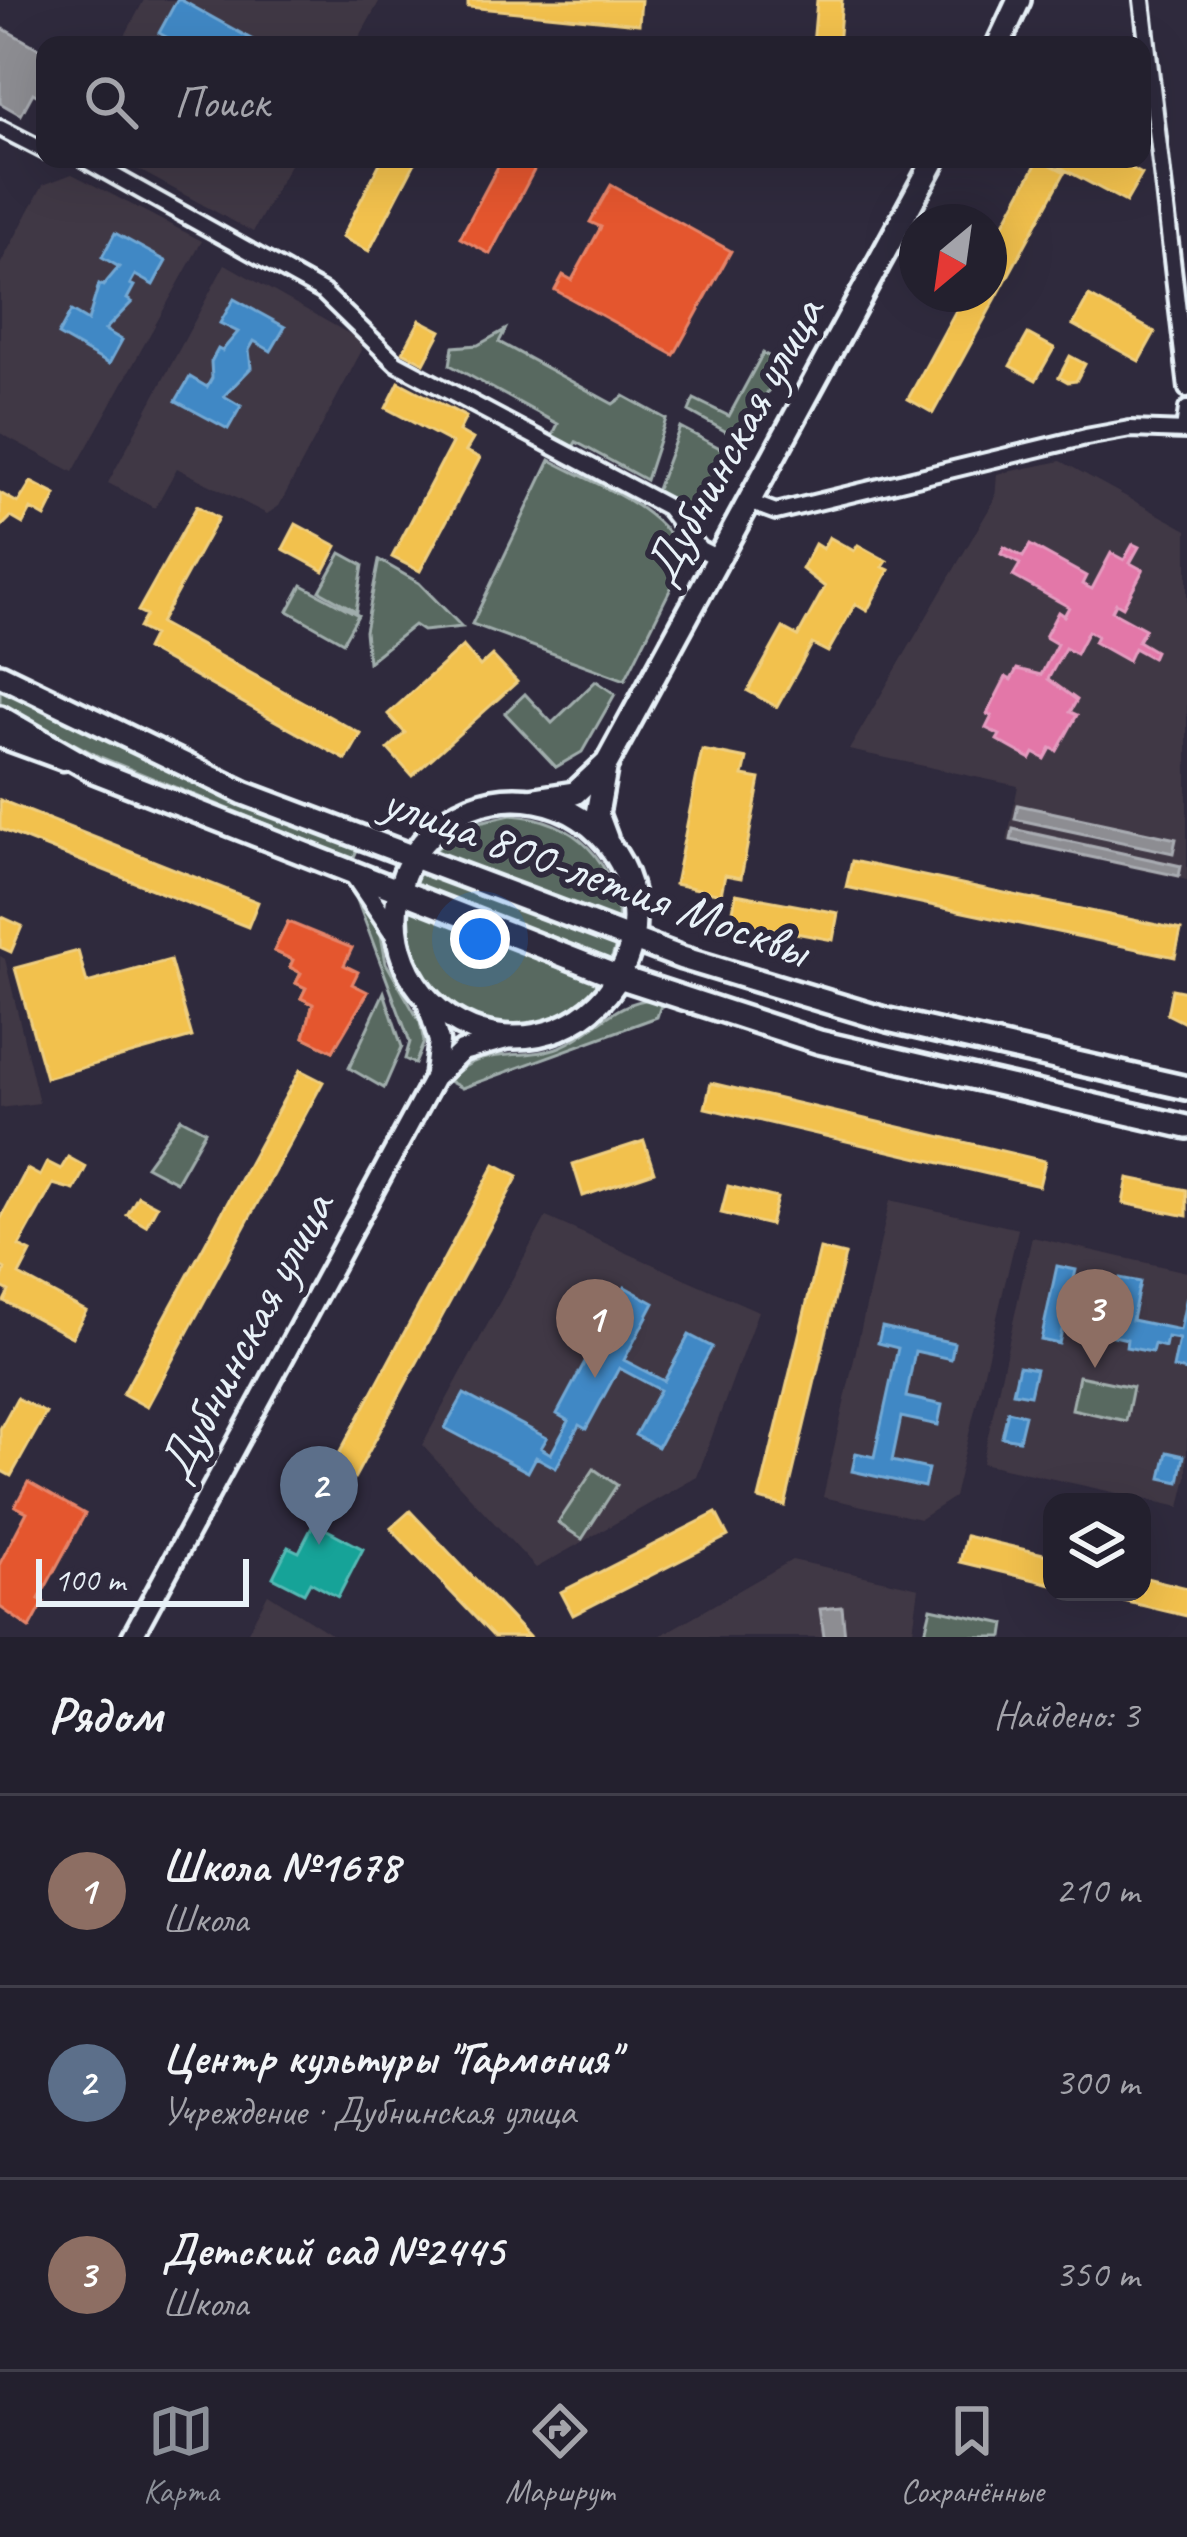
<!DOCTYPE html>
<html lang="ru">
<head>
<meta charset="utf-8">
<style>
  :root { --surface:#23202e; --page:#2f2d3a; --text:#f1f3f6; --muted:#a3a3aa; --line:#403e4a; --accent:#8c9099 }
  body { margin:0; font-family:Caveat,sans-serif; background:var(--page); color:var(--text) }
  .controls { position:absolute; right:36px; bottom:36px; display:grid; overflow:hidden; border-radius:24px; box-shadow:0 12px 48px #0002 }
  .controls button { width:108px; height:108px; display:grid; place-items:center; padding:0; border:0; border-bottom:3px solid var(--line); background:var(--surface); color:var(--text); font:60px sans-serif }
  .compass { position:absolute; left:899px; top:204px; width:108px; height:108px; border-radius:50%; background:var(--surface); box-shadow:0 12px 48px #0002; rotate:209deg }
  .scale { position:absolute; left:36px; bottom:30px; width:213px; box-sizing:border-box; padding-left:12px; border:6px solid #e8f1f8; border-top:0; font-size:33px; line-height:42px; white-space:nowrap; color:#e8f1f8; -webkit-text-stroke:9px #2f2a3d; paint-order:stroke }
  .you { position:absolute; left:480px; top:939px; width:42px; height:42px; margin:-30px; border:9px solid #fff; border-radius:50%; background:#1a73e8; box-shadow:0 0 0 18px #1a73e833 }
  .badge { display:grid; place-items:center; width:78px; height:78px; border-radius:50%; background:var(--accent); color:#fff; font-size:39px; font-weight:700 }
  .pin { position:absolute; translate:-50% -99px; filter:drop-shadow(0 3px 6px #0008) }
  .pin::after { content:''; position:absolute; top:63px; width:42px; height:36px; background:inherit; clip-path:polygon(0 0,100% 0,50% 100%) }
  .list { margin:0; padding:0; list-style:none }
  h2 { display:flex; justify-content:space-between; align-items:center; height:156px; margin:0; padding:0 48px; font-size:51px }
  h2 small { font-size:39px; font-weight:400; color:var(--muted) }
  .list li { display:grid; grid-template-columns:78px 1fr auto; gap:36px; align-items:center; box-sizing:border-box; height:192px; padding:0 48px; border-top:3px solid var(--line) }
  .list b { display:block; font-size:45px; white-space:nowrap }
  .list p { margin:0; font-size:39px; white-space:nowrap; color:var(--muted) }
  .list em { font-size:39px; font-style:normal; color:var(--muted) }
  .icon { flex:none; width:66px; height:66px; fill:none; stroke:currentColor; stroke-width:2; stroke-linecap:round; stroke-linejoin:round }
  .map { position:relative; flex:none; width:1187px; height:1637px; overflow:hidden }
  .search { position:absolute; background:var(--surface); box-shadow:0 12px 48px #0002; left:36px; right:36px; top:36px; height:132px; display:flex; align-items:center; gap:30px; box-sizing:border-box; padding:0 42px; border-radius:24px; color:var(--muted); font-size:45px }
  .sheet { height:732px; background:var(--surface) }
  nav { display:flex; justify-content:space-around; align-items:center; box-sizing:border-box; height:168px; border-top:3px solid var(--line); background:var(--surface); font-size:33px; color:var(--muted) }
  nav a { display:grid; justify-items:center; gap:6px }
  nav .on { color:var(--accent) }
  .map>svg:first-child { display:block }
  .built { fill:#413845 }
  .green { fill:#596960; stroke:#a0adac; stroke-width:3 }
  .homes { fill:#f2c14e; stroke:#efcf81; stroke-width:3 }
  .shops { fill:#e4572e; stroke:#e5856b; stroke-width:3 }
  .schools { fill:#3f88c5; stroke:#72a8d4; stroke-width:3 }
  .health { fill:#e377a8; stroke:#e49cc0; stroke-width:3 }
  .public { fill:#17a398; stroke:#56bab5; stroke-width:3 }
  .industry { fill:#8d8d92; stroke:#a8abb1; stroke-width:3 }
  .lines { fill:none; stroke-linecap:round; stroke-linejoin:round }
  .minor-casing { stroke:#e8f1f8; stroke-width:22 }
  .tertiary-casing { stroke:#e8f1f8; stroke-width:27 }
  .secondary-casing { stroke:#e8f1f8; stroke-width:30 }
  .minor { stroke:#2f2a3d; stroke-width:14 }
  .tertiary { stroke:#2f2a3d; stroke-width:18 }
  .secondary { stroke:#2f2a3d; stroke-width:21 }
  .labels { text-anchor:middle; stroke-width:12; stroke-linejoin:round; paint-order:stroke }
  .street-label { font-size:51px; fill:#e8f1f8; stroke:#2f2a3d }
</style>
</head>
<body>
<div class="map">
<svg width="1187" height="1637" viewBox="0 0 1187 1637">
  <rect width="100%" height="100%" fill="#2f2a3d"/>
  <filter id="ink" filterUnits="userSpaceOnUse"><feTurbulence type="fractalNoise" baseFrequency=".00833" numOctaves="2"/><feDisplacementMap in="SourceGraphic" scale="24" xChannelSelector="R" yChannelSelector="G"/><feConvolveMatrix kernelMatrix="1 2 1 2 8 2 1 2 1" color-interpolation-filters="sRGB"/></filter>
  <g filter="url(#ink)">
    <!-- built -->
    <path class="built" d="M144,0h236l-25,45h-235z
      M119,159h174l-40,73z
      M72,174l130,67 -129,231 -73,-39v-168l43,-80z
      M225,264l135,76 2,10 -83,156 -12,8 -90,-46 -22,40 -47,-25z
      M1061,461l126,69v350l-180,-39 11,-55 -169,-36 146,-251 2,-25z
      M0,956l5,3 34,144 -39,5z
      M890,1200l128,29 -64,268 -34,22 -97,-22z
      M546,1217l212,94 -61,166 -161,91 -114,-123z
      M1032,1237l155,35v205l-7,30 -198,-44z
      M792,1560l127,28 -7,49h-254z
      M268,1594l66,42 1,1h-90z"/>
    <!-- green -->
    <path class="green" d="M505,330l-6,12 114,62 11,-8 42,23 -20,61 -70,-38 -4,7 -21,-11 7,-14 -108,-59 3,-18 25,-2z
      M763,353l20,11 -42,76 -52,-29 5,-12 35,17z
      M680,427l53,28 -38,73 -15,-22 -24,-14z
      M550,460c48,26 113,46 135,100l-60,120 -153,-56z
      M341,553l22,12 -7,46 -36,-20z
      M379,560l40,23 43,44 -39,4 -9,-6 -46,37 -3,-31z
      M302,585l56,30 -15,27 -55,-31z
      M596,681l19,13 -33,58 -26,15 -51,-54 20,-19 27,29z
      M0,686l184,88 174,74 -5,11 -253,-102 -100,-52z
      M511,815c64,4 106,46 108,110l-191,-69 37,-31z
      M420,871l196,74 -5,15 -197,-74z
      M353,889l25,29 8,45 34,59 4,20 -9,22 -10,-5 5,-17z
      M407,907l193,75c-69,93 -202,38 -193,-75z
      M384,992l18,55 -18,41 -35,-20z
      M654,999l8,3 -5,15 -195,71 -13,-7c30,-38 72,-18 113,-35 34,-15 53,-45 92,-47z
      M181,1118l24,13 -29,51 -30,-16z
      M1079,1376l54,11 -7,34 -54,-12z
      M594,1469l23,16 -35,54 -24,-16z
      M931,1608l74,16 -2,13h-79z"/>
    <!-- homes -->
    <path class="homes" d="M468,0h173l-2,24 -171,-17z
      M817,0h25l-4,45h-25z
      M382,159h35l-48,92 -27,-14z
      M1039,159l26,13 -132,241 -25,-14 57,-105h24v-43z
      M1064,159h50l28,15 -16,28 -66,-35z
      M1089,296l66,36 -16,29 -66,-36z
      M420,320l21,11 -17,32 -21,-11z
      M1028,334l26,14 -18,32 -26,-14z
      M1070,356l15,8 -9,17 -8,1 -9,-5z
      M399,382l67,35 -7,14 14,8 -7,12 14,7 -60,113 -28,-14 60,-114 -66,-35z
      M31,482l25,13 -11,22 -14,-8 -8,15 -12,-7 -11,11v-35l18,10z
      M197,506l21,12 -58,105 201,111 -15,26 -200,-111 7,-14 -14,-7 7,-13 -8,-4z
      M296,524l41,22 -13,25 -41,-22z
      M829,537l25,14 4,-6 29,16 -4,6 6,3 -22,41 -12,-7 -27,48 -16,-8 -35,63 -29,-16 35,-63 15,8 27,-49 -23,-18 13,-25 8,5z
      M463,646l17,20 12,-11 25,27 -105,94 -24,-27 17,-16 -17,-19z
      M702,750l45,9 -4,17 17,3 -19,99 -16,-3 -4,19 -46,-10z
      M0,800l258,102 -10,25 -248,-98z
      M852,861l329,69 -6,27 -329,-70z
      M736,894l102,19 -5,27 -102,-19z
      M0,916l22,10 -11,26 -11,-5z
      M288,922l29,14 -4,8 11,11 -4,8 10,11 -4,8 15,19 -3,19 8,4 -13,27 -29,-14 9,-33 -12,-6 5,-10 -10,-5 5,-10 -11,-6 3,-7 -19,-9z
      M78,951l9,32 83,-23 22,77 -146,41 -31,-110z
      M1172,989l15,3v32l-20,-10z
      M300,1070l23,12 -176,325 -24,-13z
      M711,1083l334,78 -6,25 -334,-78z
      M644,1141l10,31 -71,24 -10,-32z
      M68,1157l18,10 -12,23 -21,-6 -34,62 12,6 -12,23 67,36 -14,26 -68,-36 5,-10 -9,-5 5,-17 -5,-3v-46l27,-51 13,7 7,-14 14,7z
      M495,1164l23,12 -164,303 -22,-12z
      M1128,1178l59,12v26l-64,-13z
      M728,1186l49,12 -7,27 -49,-12z
      M138,1196l19,10 -11,20 -19,-11z
      M820,1249l25,6 -60,251 -26,-7z
      M17,1398l29,15 -35,63 -11,-6v-41z
      M410,1511l119,126h-35l-86,-90 -17,-19z
      M716,1513l12,23 -155,79 -12,-23z
      M966,1536l86,20v28l-92,-22z
      M1142,1577l45,11v28l-101,-24h56z"/>
    <!-- shops -->
    <path class="shops" d="M502,159h38l-50,95 -30,-16z
      M611,185l120,66 -57,104 -119,-65 8,-15 9,5 29,-53 -11,-5z
      M288,922l64,26 -8,17 14,7 -6,12 16,8 -35,59 -29,-14 9,-33 -12,-6 5,-10 -10,-5 5,-10 -11,-6 3,-7 -19,-9z
      M28,1482l57,32 -46,85 5,3 -14,26 -30,-21v-44l27,-51 -12,-6z"/>
    <!-- schools -->
    <path class="schools" d="M177,0h4l81,45h-81l-22,-12z
      M115,233l51,28 -13,24 -18,-10 -5,9 4,2 -7,13 5,3 -27,28 17,10 -13,24 -51,-29 13,-24 17,10 11,-37 4,2 16,-19 -17,-10z
      M234,299l51,28 -14,24 -17,-10 -5,9 2,18 -27,28 17,10 -13,23 -52,-28 14,-24 17,10 5,-9 -1,-16 7,-13 4,2 16,-19 -18,-9z
      M1057,1266l19,4 -8,35 45,10 7,-37 20,4 -8,38 48,10 7,-34v75l-14,-3 6,-29 -12,-2 -2,10 -11,-3 -2,8 -26,-5 1,-8 -52,-12 2,-9 -12,-2 -6,28 -18,-4z
      M625,1287l29,16 -30,57 40,21 25,-46 23,12 -54,100 -23,-12 25,-45 -41,-22 -33,61 -7,-4 -23,43 -20,-11 -8,15 -83,-44 19,-34 83,44 -6,10 10,6 18,-33 -12,-7z
      M882,1327l72,16 -3,16 -36,-8 -9,46 36,8 -4,20 -37,-8 -9,44 36,8 -4,18 -72,-16 4,-18 18,4 24,-109 -20,-5z
      M1019,1366l17,3 -6,26 -17,-3z
      M1008,1411l17,4 -6,25 -17,-3z
      M1167,1452l17,4 -5,26 -18,-4z"/>
    <!-- health -->
    <path class="health" d="M1133,544l6,3 -9,16 13,7 -20,37 -7,-4 -4,8 33,18 -7,12 17,10 -3,7 -18,-10 -6,13 -34,-19 3,-6 -9,-5 -12,23 -11,-6 -17,31 29,21 -7,12 7,3 -20,36 -6,-3 -6,11 -11,-6 -3,6 -34,-19 3,-5 -14,-7 6,-12 -5,-2 19,-37 5,3 6,-11 24,6 16,-31 -12,-7 13,-25 6,4 5,-9 -56,-31 7,-12 -19,-10 3,-7 19,10 7,-12 56,31 -4,8 10,5 19,-36 13,7z"/>
    <!-- public -->
    <path class="public" d="M314,1523l49,26 -25,48 -28,-15 -6,11 -31,-16 15,-30 11,5z"/>
    <!-- industry -->
    <path class="industry" d="M0,27l45,25v48l-12,-7 -12,22 -21,-12z
      M1018,805l158,34 -3,14 -158,-34z
      M1013,829l168,37 -2,10 -168,-36z
      M842,1607l3,30h-21l-4,-28z"/>
    <g class="lines">
      <defs>
        <path id="minor" d="M1142,0l45,389
          M0,128l45,23
          M84,159l239,133 73,71 271,144 33,42 18,9
          M1184,430l3,-21
          M749,502l27,10 310,-75 44,-8 57,2"/>
        <path id="tertiary" d="M0,737l63,23
          M354,874l43,63
          M425,996l14,45 -4,32
          M132,1637l302,-559 28,-27 48,-13"/>
        <path id="secondary" d="M998,45l21,-45
          M0,675l244,118 438,165 206,62 299,68
          M0,717l94,54 525,206 200,65 368,85
          M605,769l-8,45 9,24
          M396 918a119 119 0 1 1 238 0a119 119 0 1 1-238 0Z
          M530,800l45,-7 32,-30 328,-604"/>
      </defs>
      <!-- minor casing -->
      <use href="#minor" class="minor-casing"/>
      <!-- tertiary casing -->
      <use href="#tertiary" class="tertiary-casing"/>
      <!-- secondary casing -->
      <use href="#secondary" class="secondary-casing"/>
      <!-- minor -->
      <use href="#minor" class="minor"/>
      <!-- tertiary -->
      <use href="#tertiary" class="tertiary"/>
      <!-- secondary -->
      <use href="#secondary" class="secondary"/>
    </g>
  </g>
  <g class="labels">
    <!-- street labels -->
    <g class="street-label">
      <text transform="translate(732 440) rotate(-61)" y="18">Дубнинская улица</text>
      <text transform="translate(596 874) rotate(20)" y="18">улица 800-летия Москвы</text>
      <text transform="translate(244 1336) rotate(-62)" y="18">Дубнинская улица</text>
    </g>
  </g>
</svg>
<div class="controls">
<button><svg class="icon" aria-label="layers" viewBox="0 0 24 24"><path d="M12 4l9 5-9 5-9-5zM3 14l9 5 9-5"/></svg></button>
</div>
<svg class="compass" viewBox="-18 -18 36 36"><path d="M0-13l5 13h-10z" fill="#e53935"/><path d="M0 13l5-13h-10z" fill="#a3a3aa"/></svg>
<div class="scale">100 m</div>
<div class="you"></div>
<div class="pin badge" style="left:595px;top:1378px;background:#8d6e63">1</div>
<div class="pin badge" style="left:319px;top:1545px;background:#5c6f8a">2</div>
<div class="pin badge" style="left:1095px;top:1368px;background:#8d6e63">3</div>
<div class="search"><svg class="icon" aria-label="search" viewBox="0 0 24 24"><circle cx="10" cy="10" r="6"/><path d="M15 15l6 6"/></svg>Поиск</div>
</div>
<section class="sheet">
<h2>Рядом<small>Найдено: 3</small></h2>
<ul class="list">
<li><span class="badge" style="background:#8d6e63">1</span><div><b>Школа №1678</b><p>Школа</p></div><em>210 m</em></li>
<li><span class="badge" style="background:#5c6f8a">2</span><div><b>Центр культуры &quot;Гармония&quot;</b><p>Учреждение · Дубнинская улица</p></div><em>300 m</em></li>
<li><span class="badge" style="background:#8d6e63">3</span><div><b>Детский сад №2445</b><p>Школа</p></div><em>350 m</em></li>
</ul>
</section>
<nav>
<a class="on"><svg class="icon" aria-label="map" viewBox="0 0 24 24"><path d="M3 6l6-2 6 2 6-2v14l-6 2-6-2-6 2zM9 4v14M15 6v14"/></svg>Карта</a>
<a><svg class="icon" aria-label="directions" viewBox="0 0 24 24"><path d="M12 3l9 9-9 9-9-9zM9 14v-3h6M13 9l2 2-2 2"/></svg>Маршрут</a>
<a><svg class="icon" aria-label="saved" viewBox="0 0 24 24"><path d="M7 4h10v16l-5-4-5 4z"/></svg>Сохранённые</a>
</nav>
</body>
</html>
